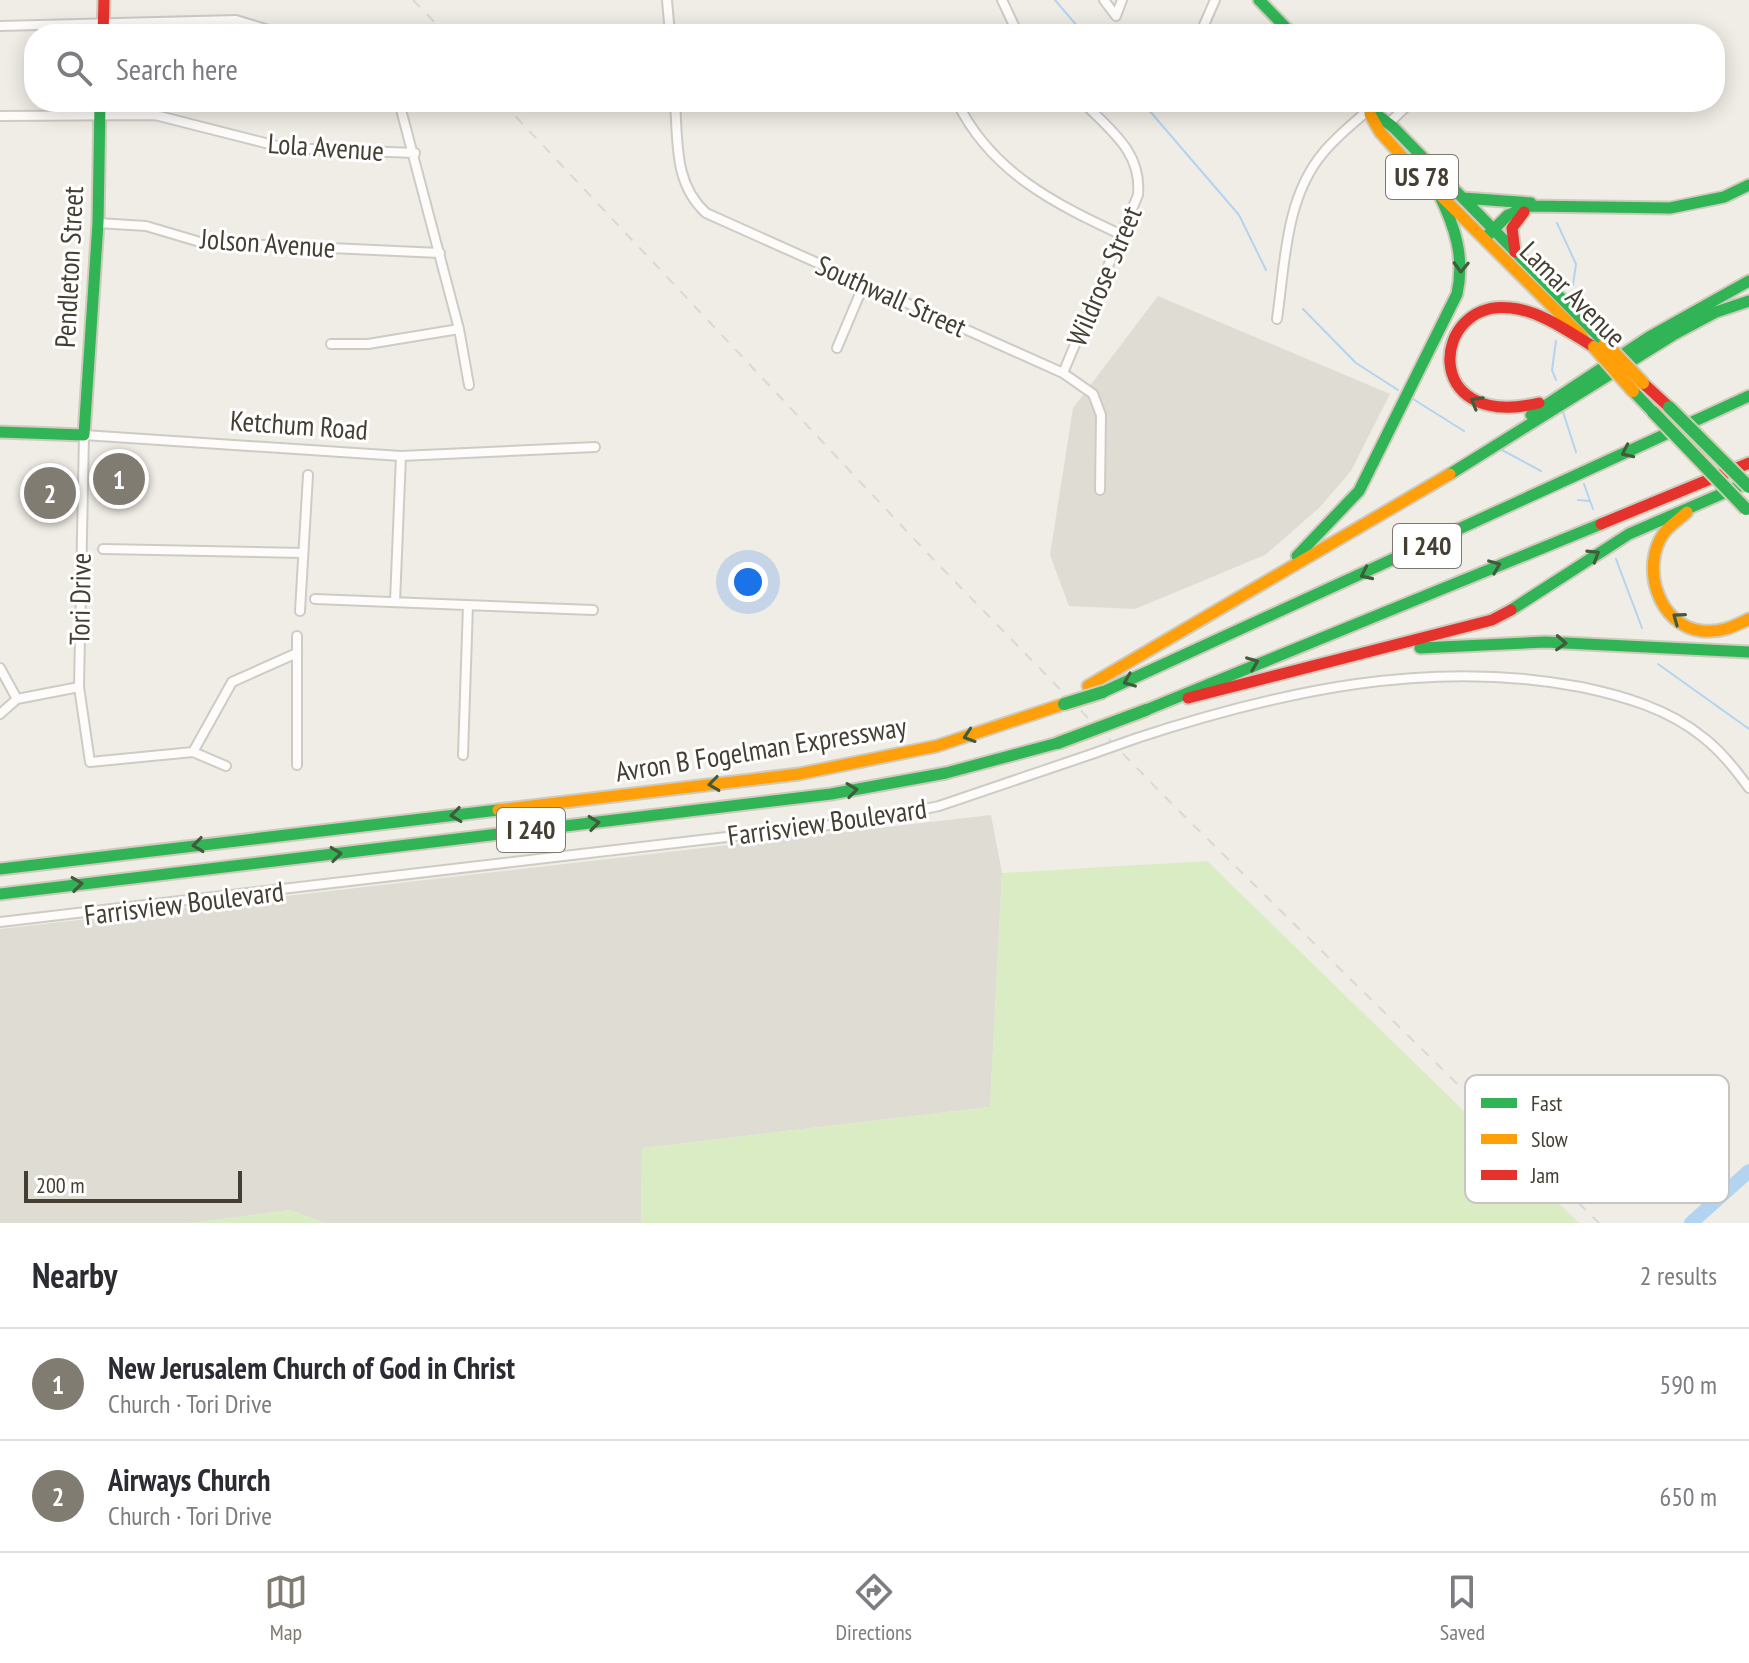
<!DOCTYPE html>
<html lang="en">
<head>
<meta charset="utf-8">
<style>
  :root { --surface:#fff; --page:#f2f2f3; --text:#2b2b33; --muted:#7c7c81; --line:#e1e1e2; --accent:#817c72 }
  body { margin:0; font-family:"PT Sans Narrow",sans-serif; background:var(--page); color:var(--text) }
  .scale { position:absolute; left:24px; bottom:20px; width:218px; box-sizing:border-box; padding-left:8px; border:4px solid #453f33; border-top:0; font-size:22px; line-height:28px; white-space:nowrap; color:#453f33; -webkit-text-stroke:6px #fff; paint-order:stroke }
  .you { position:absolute; left:748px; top:582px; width:28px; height:28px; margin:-20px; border:6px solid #fff; border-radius:50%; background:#1a73e8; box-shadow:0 0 0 12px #1a73e833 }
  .badge { display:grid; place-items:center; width:52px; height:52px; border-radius:50%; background:var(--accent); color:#fff; font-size:26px; font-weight:700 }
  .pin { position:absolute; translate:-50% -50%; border:4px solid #fff; box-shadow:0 2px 8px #0006 }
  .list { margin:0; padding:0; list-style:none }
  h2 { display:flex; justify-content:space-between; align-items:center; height:104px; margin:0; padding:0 32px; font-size:34px }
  h2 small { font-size:26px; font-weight:400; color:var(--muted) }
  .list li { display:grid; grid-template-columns:52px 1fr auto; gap:24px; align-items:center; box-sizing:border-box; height:112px; padding:0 32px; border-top:2px solid var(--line) }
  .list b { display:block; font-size:30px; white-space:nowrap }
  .list p { margin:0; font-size:26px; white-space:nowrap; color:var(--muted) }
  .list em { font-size:26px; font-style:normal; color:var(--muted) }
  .icon { flex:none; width:44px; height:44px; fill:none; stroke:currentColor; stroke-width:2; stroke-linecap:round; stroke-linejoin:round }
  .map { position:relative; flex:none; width:1749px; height:1223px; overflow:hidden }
  .search { position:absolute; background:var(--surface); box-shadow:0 4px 20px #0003; left:24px; right:24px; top:24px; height:88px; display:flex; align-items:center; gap:20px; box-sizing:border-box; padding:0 28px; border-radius:32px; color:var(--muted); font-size:30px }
  .sheet { height:328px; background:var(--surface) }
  nav { display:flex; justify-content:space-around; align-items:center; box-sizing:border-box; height:112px; border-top:2px solid var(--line); background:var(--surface); font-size:22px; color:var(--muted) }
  nav a { display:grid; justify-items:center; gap:4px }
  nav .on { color:var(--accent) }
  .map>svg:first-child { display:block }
  .industrial { fill:#dfdcd4 }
  .green { fill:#d9ecc4 }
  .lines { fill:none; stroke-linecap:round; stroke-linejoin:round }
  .stream { stroke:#b3d4f0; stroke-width:2 }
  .river { stroke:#b3d4f0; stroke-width:14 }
  .street-casing { stroke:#cecbc4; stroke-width:12 }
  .fast-casing { stroke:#cfcbbc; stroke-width:15 }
  .slow-casing { stroke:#cfcbbc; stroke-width:15 }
  .jam-casing { stroke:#cfcbbc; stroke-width:15 }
  .street { stroke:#fdfcfb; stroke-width:8 }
  .fast { stroke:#30b455; stroke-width:11 }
  .slow { stroke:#ff9f0a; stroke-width:11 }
  .jam { stroke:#e5322d; stroke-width:11 }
  .rail { stroke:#d8d8d7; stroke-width:2; stroke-dasharray:10 10; stroke-linecap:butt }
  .street-bridge-casing { stroke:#cecbc4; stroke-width:12; stroke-linecap:butt }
  .fast-bridge-casing { stroke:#d3cbb2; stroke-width:16; stroke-linecap:butt }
  .slow-bridge-casing { stroke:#d3cbb2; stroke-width:16; stroke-linecap:butt }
  .street-bridge { stroke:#fdfcfb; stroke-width:8 }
  .fast-bridge { stroke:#30b455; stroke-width:12 }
  .slow-bridge { stroke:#ff9f0a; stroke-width:12 }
  .oneway { stroke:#405c3c }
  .labels { text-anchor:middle; stroke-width:6; stroke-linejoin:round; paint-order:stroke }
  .shield { fill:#fff; stroke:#7d7970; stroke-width:2 }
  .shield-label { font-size:26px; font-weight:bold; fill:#453f33 }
  .street-label { font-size:28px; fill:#453f33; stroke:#fff }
  .key { fill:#fff; stroke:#c7c5c2; stroke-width:2 }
  .key-label { font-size:22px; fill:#453f33 }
</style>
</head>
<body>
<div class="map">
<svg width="1749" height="1223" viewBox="0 0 1749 1223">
  <rect width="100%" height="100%" fill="#f0ede6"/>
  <!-- industrial -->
  <path class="industrial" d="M1158,296l232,98 -39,77 -32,37 -54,47 -130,54 -66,-3 -19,-51 23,-147z
    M991,815l11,58 -12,234 -348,41 -1,75h-316l-35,-13 -99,13h-191v-294z"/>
  <!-- green -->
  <path class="green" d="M1207,861l372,362h-938l1,-75 348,-41 12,-234z
    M290,1210l35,13h-134z"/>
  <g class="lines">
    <!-- stream -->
    <path class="stream" d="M1055,0l29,34
      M1142,102l97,113 27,55
      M1557,223l19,41 -3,21
      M1303,309l53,54 42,27
      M1556,380l-4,-10 4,-29
      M1413,399l51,32
      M1563,412l13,40
      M1502,450l39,21
      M1584,484l6,17
      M1578,500l12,1 3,8
      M1616,559l26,69
      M1658,664l91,65"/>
    <!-- river -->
    <path class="river" d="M1691,1223l58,-52"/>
    <defs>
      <path id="street" d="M667,0l3,34
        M1002,0l16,34
        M1104,0l12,16 6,-16
        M0,26l236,-6 46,14
        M1200,34l15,-34
        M399,102l60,227 10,56
        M675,102c3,41 -1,82 31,111l357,160 30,21 8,21 -1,75
        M957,102c34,70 98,102 165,133
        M0,116l155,-1 130,33 130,5
        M1388,124l23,-22
        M98,223l48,3 54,16 240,11
        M1277,319c8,-55 8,-121 46,-166 13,-16 30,-29 45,-43
        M331,344h37l91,-15
        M837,348l27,-64
        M1063,373l75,-178c4,-43 -27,-64 -55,-93
        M103,549l200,4
        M315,599l278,11
        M395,602l6,-146
        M300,611l8,-136
        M297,636v129
        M297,653l-65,29 -39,70 -103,10 -11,-75 5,-252 317,21 194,-9
        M0,668l17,31
        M0,714l17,-15 62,-12
        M1137,738c144,-47 293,-80 444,-51 43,9 88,22 123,51 17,13 32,32 45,50
        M193,752l33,14
        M463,755l5,-150
        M0,922l872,-102 67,-14 153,-52"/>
      <path id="fast" d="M1259,0l33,34
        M1360,102l33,25 212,216
        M1463,198l68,5
        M1486,237l22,-22 22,-9 140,2 54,-11 25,-12
        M1633,391l20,21
        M1531,415l118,-78 100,-56
        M0,432l84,3 14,-212 2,-121
        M1450,474l223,-139 43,-23 33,-11
        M1297,556l62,-65 98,-197c8,-37 -2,-67 -18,-100
        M1511,610l118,-76 120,-52
        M1420,648l125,-6 204,10
        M1103,692l646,-296
        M1146,710l455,-186
        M0,869l498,-59
        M0,894l831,-100 115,-21 112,-30"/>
      <path id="slow" d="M1370,114l10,18 28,31 175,174
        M1687,512c-7,7 -17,13 -23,21 -24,33 -6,93 38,98 18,2 31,-4 47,-12
        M1088,686l362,-212
        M498,810l301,-36 138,-28 127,-42"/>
      <path id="jam" d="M103,34l1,-34
        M1515,252l-3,-24 12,-16
        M1643,383l26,24
        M1539,403c-120,29 -108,-105 -28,-95 30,3 58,24 83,39
        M1601,524l148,-61
        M1188,698l304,-78 19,-10"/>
    </defs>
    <!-- street casing -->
    <use href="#street" class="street-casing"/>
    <!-- fast casing -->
    <use href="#fast" class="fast-casing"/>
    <!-- slow casing -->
    <use href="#slow" class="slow-casing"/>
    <!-- jam casing -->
    <use href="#jam" class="jam-casing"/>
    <!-- street -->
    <use href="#street" class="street"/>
    <!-- fast -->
    <use href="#fast" class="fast"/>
    <!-- slow -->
    <use href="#slow" class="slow"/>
    <!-- jam -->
    <use href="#jam" class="jam"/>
    <!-- rail -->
    <path class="rail" d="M413,0l33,34
      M502,102l430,456 242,248 425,417"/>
    <defs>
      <path id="street-bridge" d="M1092,754l45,-16"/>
      <path id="fast-bridge" d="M1669,407l80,80
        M1653,412l93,97
        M1064,704l39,-12
        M1058,743l88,-33"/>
      <path id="slow-bridge" d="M1605,343l38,40
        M1594,347l39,44"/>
    </defs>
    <!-- street-bridge casing -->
    <use href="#street-bridge" class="street-bridge-casing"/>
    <!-- fast-bridge casing -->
    <use href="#fast-bridge" class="fast-bridge-casing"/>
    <!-- slow-bridge casing -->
    <use href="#slow-bridge" class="slow-bridge-casing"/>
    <!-- street-bridge -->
    <use href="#street-bridge" class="street-bridge"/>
    <!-- fast-bridge -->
    <use href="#fast-bridge" class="fast-bridge"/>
    <!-- slow-bridge -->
    <use href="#slow-bridge" class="slow-bridge"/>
  </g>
  <!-- one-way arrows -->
  <defs><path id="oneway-chevron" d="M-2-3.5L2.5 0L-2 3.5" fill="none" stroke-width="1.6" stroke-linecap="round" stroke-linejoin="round" transform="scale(2)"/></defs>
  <g class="oneway">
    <use href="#oneway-chevron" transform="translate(1461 267) rotate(92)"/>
    <use href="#oneway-chevron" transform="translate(1476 402) rotate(-150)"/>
    <use href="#oneway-chevron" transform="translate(1627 452) rotate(155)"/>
    <use href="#oneway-chevron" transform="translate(1594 555) rotate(-32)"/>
    <use href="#oneway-chevron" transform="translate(1495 566) rotate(-22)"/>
    <use href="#oneway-chevron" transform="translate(1366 574) rotate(155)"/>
    <use href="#oneway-chevron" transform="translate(1678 618) rotate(-144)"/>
    <use href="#oneway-chevron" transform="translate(1561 643) rotate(3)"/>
    <use href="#oneway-chevron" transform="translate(1253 663) rotate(-22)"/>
    <use href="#oneway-chevron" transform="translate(1129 681) rotate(158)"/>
    <use href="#oneway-chevron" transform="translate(969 736) rotate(162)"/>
    <use href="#oneway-chevron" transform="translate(714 784) rotate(173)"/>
    <use href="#oneway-chevron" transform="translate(852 790) rotate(-8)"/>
    <use href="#oneway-chevron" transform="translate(456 815) rotate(173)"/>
    <use href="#oneway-chevron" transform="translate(594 823) rotate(-7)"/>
    <use href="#oneway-chevron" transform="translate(198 845) rotate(173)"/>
    <use href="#oneway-chevron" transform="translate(336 854) rotate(-7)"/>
    <use href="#oneway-chevron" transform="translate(77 884) rotate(-7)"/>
  </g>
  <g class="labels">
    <!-- shield labels -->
    <g class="shield">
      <rect x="1386" y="155" width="72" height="44" rx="6"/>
      <rect x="1393" y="524" width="68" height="44" rx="6"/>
      <rect x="497" y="808" width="68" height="44" rx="6"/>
    </g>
    <g class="shield-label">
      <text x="1422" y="186">US 78</text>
      <text x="1427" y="555">I 240</text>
      <text x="531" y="839">I 240</text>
    </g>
    <!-- street labels -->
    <g class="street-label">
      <text transform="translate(326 147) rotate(4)" y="10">Lola Avenue</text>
      <text transform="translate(268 243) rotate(4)" y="10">Jolson Avenue</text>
      <text transform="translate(69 267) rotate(-87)" y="10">Pendleton Street</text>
      <text transform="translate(1104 276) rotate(-67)" y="10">Wildrose Street</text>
      <text transform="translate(1573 294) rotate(45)" y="10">Lamar Avenue</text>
      <text transform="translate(891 296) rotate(24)" y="10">Southwall Street</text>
      <text transform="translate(299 425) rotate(4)" y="10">Ketchum Road</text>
      <text transform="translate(80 599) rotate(-89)" y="10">Tori Drive</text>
      <text transform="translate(761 749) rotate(-9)" y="10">Avron B Fogelman Expressway</text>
      <text transform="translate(827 822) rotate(-8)" y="10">Farrisview Boulevard</text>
      <text transform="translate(184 903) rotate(-7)" y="10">Farrisview Boulevard</text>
    </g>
  </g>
  <!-- legend -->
  <rect x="1465" y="1075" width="264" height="128" rx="12" class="key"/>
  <rect x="1481" y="1098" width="36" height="10" fill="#30b455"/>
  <rect x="1481" y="1134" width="36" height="10" fill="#ff9f0a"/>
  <rect x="1481" y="1170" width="36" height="10" fill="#e5322d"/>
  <g class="key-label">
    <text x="1531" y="1111">Fast</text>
    <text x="1531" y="1147">Slow</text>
    <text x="1531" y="1183">Jam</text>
  </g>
</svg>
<div class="scale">200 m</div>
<div class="you"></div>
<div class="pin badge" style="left:119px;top:479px">1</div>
<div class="pin badge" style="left:50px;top:493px">2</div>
<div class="search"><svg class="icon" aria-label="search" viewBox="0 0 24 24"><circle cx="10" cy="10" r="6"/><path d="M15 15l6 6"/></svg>Search here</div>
</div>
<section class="sheet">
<h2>Nearby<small>2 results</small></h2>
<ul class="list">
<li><span class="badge">1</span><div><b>New Jerusalem Church of God in Christ</b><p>Church · Tori Drive</p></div><em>590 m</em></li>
<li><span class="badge">2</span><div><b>Airways Church</b><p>Church · Tori Drive</p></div><em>650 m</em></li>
</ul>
</section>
<nav>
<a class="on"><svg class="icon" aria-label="map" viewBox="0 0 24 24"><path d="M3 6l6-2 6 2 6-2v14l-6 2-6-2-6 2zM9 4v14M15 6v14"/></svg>Map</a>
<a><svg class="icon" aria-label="directions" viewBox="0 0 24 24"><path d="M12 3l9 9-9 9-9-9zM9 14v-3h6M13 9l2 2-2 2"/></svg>Directions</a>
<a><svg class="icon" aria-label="saved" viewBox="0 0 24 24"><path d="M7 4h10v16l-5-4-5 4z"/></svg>Saved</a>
</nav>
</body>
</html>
